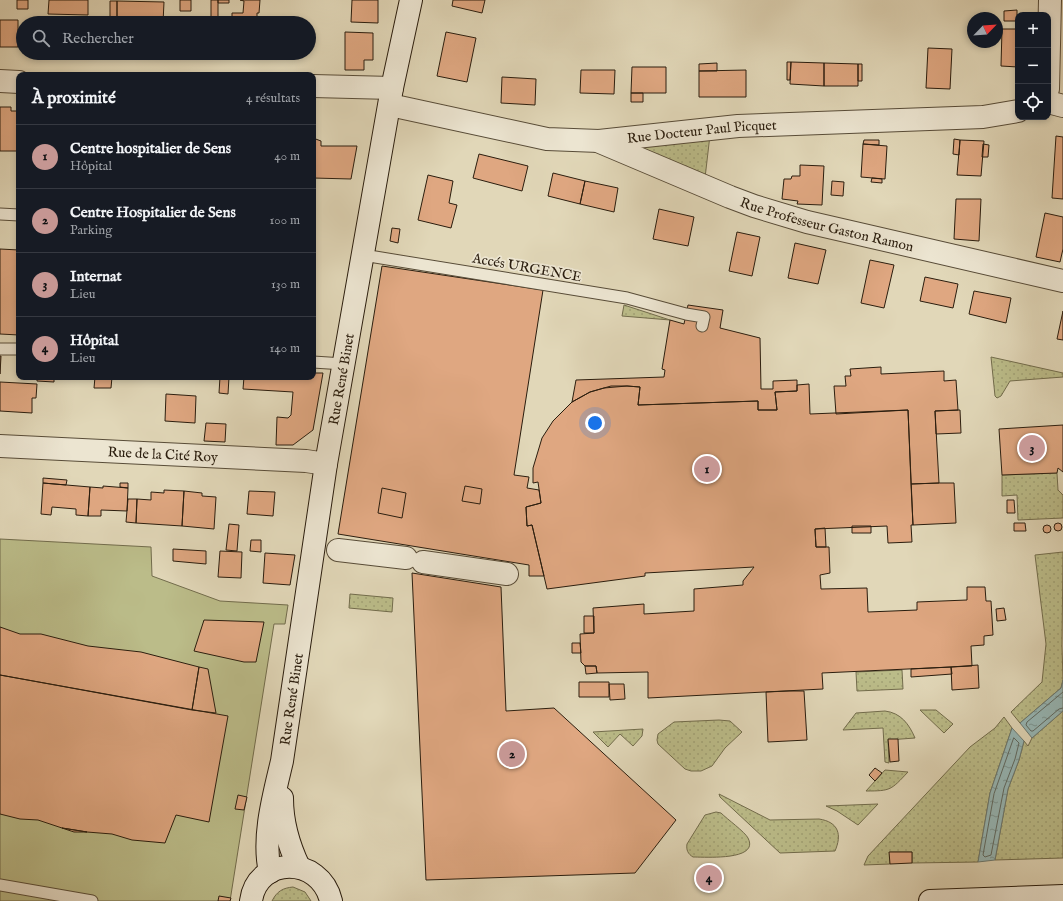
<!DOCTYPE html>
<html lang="fr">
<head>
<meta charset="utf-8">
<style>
  :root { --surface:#171b24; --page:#242831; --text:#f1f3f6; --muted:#9ea1a6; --line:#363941; --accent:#c59692 }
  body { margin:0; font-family:"IM FELL English",serif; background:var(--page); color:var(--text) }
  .controls { position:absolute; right:12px; top:12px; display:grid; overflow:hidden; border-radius:8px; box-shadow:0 2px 6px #0003 }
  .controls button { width:36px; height:36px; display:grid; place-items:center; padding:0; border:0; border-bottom:1px solid var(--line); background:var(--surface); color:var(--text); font:20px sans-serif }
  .compass { position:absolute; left:967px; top:12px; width:36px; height:36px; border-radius:50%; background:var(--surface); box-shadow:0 2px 6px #0003; rotate:65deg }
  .you { position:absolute; left:595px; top:423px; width:14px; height:14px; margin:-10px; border:3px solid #fff; border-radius:50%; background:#1a73e8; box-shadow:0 0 0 6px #1a73e833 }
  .badge { display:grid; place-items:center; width:26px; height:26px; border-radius:50%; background:var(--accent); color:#111; font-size:13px; font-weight:700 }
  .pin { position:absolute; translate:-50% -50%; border:2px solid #fff; box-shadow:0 1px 4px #0006 }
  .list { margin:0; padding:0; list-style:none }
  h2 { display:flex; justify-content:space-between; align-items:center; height:52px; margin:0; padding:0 16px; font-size:17px }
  h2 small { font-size:13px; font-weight:400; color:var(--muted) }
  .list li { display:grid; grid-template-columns:26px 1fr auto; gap:12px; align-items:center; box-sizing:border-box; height:64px; padding:0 16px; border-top:1px solid var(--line) }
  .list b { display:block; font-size:15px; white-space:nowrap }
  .list p { margin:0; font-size:13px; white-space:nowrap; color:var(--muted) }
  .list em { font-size:13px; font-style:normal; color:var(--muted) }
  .icon { flex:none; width:22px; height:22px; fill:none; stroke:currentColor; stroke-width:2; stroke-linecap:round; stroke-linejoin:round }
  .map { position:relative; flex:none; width:1063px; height:901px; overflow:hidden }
  .search { position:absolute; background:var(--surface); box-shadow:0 2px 6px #0003; left:16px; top:16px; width:300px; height:44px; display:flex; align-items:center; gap:10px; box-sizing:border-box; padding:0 14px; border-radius:22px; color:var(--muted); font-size:15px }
  .panel { position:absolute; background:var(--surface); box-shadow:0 2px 6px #0003; left:16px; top:72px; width:300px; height:308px; border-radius:8px }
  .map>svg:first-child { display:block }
  .green { fill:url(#green-dots); stroke:#726c4c }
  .pitch { fill:#bbbc89; stroke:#726c4c }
  .water { fill:url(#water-ripples); stroke:#6b7a73 }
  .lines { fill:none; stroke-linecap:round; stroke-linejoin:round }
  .shore { stroke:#606a62; stroke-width:1 }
  .building { fill:#dfa781; stroke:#2a1d0e }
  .lane-casing { stroke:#584c38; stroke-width:13 }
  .street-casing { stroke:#584c38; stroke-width:24 }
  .secondary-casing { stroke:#2a1d0e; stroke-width:24 }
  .lane { stroke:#ece5d1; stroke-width:11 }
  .street { stroke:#ece5d1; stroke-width:22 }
  .secondary { stroke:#ece5d1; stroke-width:22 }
  .labels { text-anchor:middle; stroke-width:3.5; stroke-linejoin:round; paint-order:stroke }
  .street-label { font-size:14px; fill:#2a1d0e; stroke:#ece5d1 }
</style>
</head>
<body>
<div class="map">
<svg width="1063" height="901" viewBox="0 0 1063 901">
  <defs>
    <pattern id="green-dots" width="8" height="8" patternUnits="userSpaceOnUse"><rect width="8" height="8" fill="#bbbc89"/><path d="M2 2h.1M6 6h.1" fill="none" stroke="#a1a175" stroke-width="1.8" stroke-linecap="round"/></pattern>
    <pattern id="water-ripples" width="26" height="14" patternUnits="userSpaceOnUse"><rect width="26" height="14" fill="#97b8b7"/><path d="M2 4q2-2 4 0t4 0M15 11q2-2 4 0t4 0" fill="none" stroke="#7b9593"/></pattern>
  </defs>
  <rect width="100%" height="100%" fill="#e1d7b8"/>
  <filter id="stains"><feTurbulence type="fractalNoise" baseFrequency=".005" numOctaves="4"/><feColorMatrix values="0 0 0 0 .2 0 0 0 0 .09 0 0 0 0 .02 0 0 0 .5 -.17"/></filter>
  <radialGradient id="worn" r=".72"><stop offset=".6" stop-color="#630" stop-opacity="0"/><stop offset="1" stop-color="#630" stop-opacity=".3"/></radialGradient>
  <!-- green -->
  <path class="green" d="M710,135l-5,43 -73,-34z
    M624,305l46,15 -48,-4z
    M991,357l72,16v4l-53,4 -9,15 -4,2 -2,-2z
    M1057,473l1,17 5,5v23l-45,2 -1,-25 -15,1v-21z
    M1063,552l-1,94 1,34 -2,8 -41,35 -9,-11 31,-30 4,-38 -11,-89z
    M350,594l43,4 -1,14 -43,-4z
    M902,670l1,19 -46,2 -1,-19z
    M920,710h16l17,14 -9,9z
    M885,711c16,2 24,13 30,27l-27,2 1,23 -4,-1 -2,-34 -40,2 13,-17z
    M1063,711v147l-68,2 13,-71 11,-29 5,-19 4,5 4,-8z
    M1004,717l8,11 -22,65 -12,69 -66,1v-11h-22v12l-26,1 4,-9 102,-109 25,-19z
    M719,720l11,1 12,11 -17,16 -13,18 -11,5h-10l-6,-2 -27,-25 -1,-4 1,-6 16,-12z
    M643,729l-1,7 -9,10 -13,-12 -12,13 -15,-15z
    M885,770l23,2c-17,18 -17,19 -42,19z
    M719,794l51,26 49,-1c20,3 23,16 16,32l-55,2 -60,-56z
    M878,804l-20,21 -21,-14 -11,-5z
    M716,812l5,1c6,6 24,19 27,25 12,23 -43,19 -55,19 -5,-3 -7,-7 -6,-13l18,-29z
    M293,887l12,5 6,9h-39c5,-10 11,-13 21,-14z"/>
  <!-- pitch -->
  <path class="pitch" d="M0,539l151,8 1,29 68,25 68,4 -3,19h-11l-44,277h-230z"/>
  <!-- water -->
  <path class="water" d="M1063,680v31l-31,27 -12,-15 41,-35z
    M1012,728l12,13 -5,19 -11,29 -13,71 -17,2 12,-69z"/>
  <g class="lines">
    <!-- shore -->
    <path class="shore" d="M1063,692l-36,30 -1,3 5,6h2l26,-22 4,-1
      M1014,738l5,5 -4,16 -11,29 -13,67 -6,2 -2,-2 11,-61z"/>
  </g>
  <!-- building -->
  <path class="building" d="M17,0h11v9h-11z
    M49,0h39v15l-40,-1z
    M180,0h11v11h-11z
    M211,0h7v23h-7z
    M218,0h11v3h-11z
    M240,0h20l-1,13h-2v10h-25v-10h11l1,-12z
    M352,0h26v23l-27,-1z
    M453,0h32l-3,13 -30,-7z
    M110,1h7v22h-7z
    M117,1l47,1 -1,21h-46z
    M1017,10v11h-13v-10z
    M0,20h18v27h-18z
    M1002,29h16v38l-17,-1z
    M345,32l28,1v27h-9v10h-19z
    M446,32l30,6 -9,44 -30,-6z
    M928,48l24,1 -2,40 -24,-1z
    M787,62h4l-1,18h-3z
    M791,62l33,1v23l-34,-2z
    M717,63v8h-18v-7z
    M824,63l34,1v22h-34z
    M858,64h4v17h-4z
    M632,67h34v26h-35z
    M581,70h34l-1,24 -34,-1z
    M746,70v27h-47v-26z
    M502,77l34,2 -1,26 -34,-2z
    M631,93h12v9h-12z
    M0,107h11v4h8v40h-19z
    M1056,136l7,1v62l-11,-1z
    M313,138l8,3v5h36l-6,33 -38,-1z
    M954,139l6,1 -1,15 -6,-1z
    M864,140h15v5l-16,-1z
    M960,140l24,1 -3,35 -24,-1z
    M863,144l24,2 -2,33 -24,-2z
    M983,144l6,1 -1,12h-6z
    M479,154l49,12 -6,25 -49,-13z
    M800,165l24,1 -2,39 -25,-1 1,-3 -16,-2 2,-20h7l1,-3h8z
    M553,173l32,8 -5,23 -32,-8z
    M428,175l25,6 -4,22 8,2 -6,23 -33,-8z
    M872,178l10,1v4l-11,-1z
    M585,181l33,7 -4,24 -34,-8z
    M832,181l12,1 -1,14 -12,-1z
    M956,199h25l-2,42 -25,-2z
    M659,209l35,8 -6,29 -35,-7z
    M1045,213l18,4v32l-3,13 -24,-5z
    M392,228l8,1 -2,14 -8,-2z
    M737,232l23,5 -8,39 -23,-5z
    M795,243l31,7 -8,34 -30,-6z
    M0,249l19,1v85l-19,-1z
    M870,260l24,5 -10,43 -23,-5z
    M382,266l161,24 -29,185 15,2 -2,11 12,2 2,13 -15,4 1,19 5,-1 12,51h-15v-11l-191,-31z
    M925,277l33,7 -5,24 -33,-7z
    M974,291l37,7 -5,25 -37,-9z
    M688,305l35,5 -3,18 40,10 1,51h12v-8l24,-1v11l-22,1 2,18h-19v-9l-120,4 2,-18 -13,-1 -23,2 -14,4 -18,10 4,-22 88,-3 1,-7 -3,-1 8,-49 14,4z
    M1063,311v29l-6,-1z
    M0,356h1l-1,18z
    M881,367v7l63,-3v10l12,-1 2,30 -23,1 4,72 -28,1 -3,-74 -72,4 -2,-28h12l-1,-10h6l-1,-7z
    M313,373h10l-10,57 -20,15h-17l1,-28 11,1 3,-3 2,-23 -50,-3 1,-12h69z
    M37,377h17v5l-17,-1z
    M95,377h31h-14l-1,11h-17z
    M220,377h9l-1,17 -9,-1z
    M0,382l37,2 -1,14h-4v15l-32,-2z
    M809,384l1,30 98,-4 5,115h-2l1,17 -24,1 -1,-17 -72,3 1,18h13l1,26 -10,2 1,14 46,-1 1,24 49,-2v-8l50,-2v-13h18l1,14h5l2,34 -9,1v9l-13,1 1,20 -150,7 1,16 -175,9v-26l-51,1 -1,-7h-11l-4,-4 -1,-28 14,-1 -1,-25 51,-4v10l50,-3v-22l49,-4v-4l11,-14 -109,6v3l-98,13 -15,-64 -5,1 -1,-19 15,-4 -3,-21 -5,1v-15l9,-30 11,-17 19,-19 18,-10 21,-6h16l13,1 -2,18 120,-4v9h19l-2,-18 22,-1v-6z
    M166,394l30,2 -1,27 -30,-2z
    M960,410l1,23 -25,1 -1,-23z
    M206,423l20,1 -1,18 -21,-1z
    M1063,425v47l-5,-4 -1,5 -55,2 -3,-46z
    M43,478l24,2 -1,5 -23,-2z
    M43,483l47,4 -2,29 -12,-1v-6l-24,-2 -1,8 -10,-1z
    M120,483h8v5l-8,-1z
    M939,483h15l2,40 -43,2 -2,-41z
    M103,486l25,2 -1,23 -26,-1v6h-13l2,-29 13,1z
    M465,486l17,3 -2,15 -18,-3z
    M382,488l24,5 -4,25 -24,-5z
    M164,490l20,1 -2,35 -46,-3 1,-24 14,1v-8l13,1z
    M184,491l18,2v3l14,1 -2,32 -32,-3z
    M249,491l26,1 -2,24 -26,-2z
    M128,499h9l-1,24 -10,-1z
    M1007,500h7l1,13h-8z
    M1054 527a4 4 0 1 1 8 0a4 4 0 1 1-8 0Z
    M1014,523h11l1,8h-12z
    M229,524l10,1 -2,26 -11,-1z
    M1043 529a4 4 0 1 1 8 0a4 4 0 1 1-8 0Z
    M852,526h19v7h-19z
    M825,528l1,19h-10l-1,-18z
    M251,540h10v12l-11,-1z
    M173,549l33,2v13l-33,-3z
    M220,551l22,1 -1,26 -23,-1z
    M265,553l30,2 -5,30 -27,-2z
    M412,573l89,14 5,124 48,-3 122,112 -41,53 -209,7z
    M1004,608l2,12 -9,1 -1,-12z
    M584,616h10v17h-10z
    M204,620l60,2 -8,40h-12l-50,-11z
    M0,627l20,7h21l47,12 53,6 58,15 -7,43 -192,-35z
    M572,643h8l1,10h-9z
    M978,665l1,23 -27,2 -1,-23z
    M585,666h11l1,7 -11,1z
    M199,667l9,2 8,44 -24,-3z
    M951,667l1,7 -41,3v-8z
    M0,675l228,41 -19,106 -33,-7 -11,28 -33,-3 -20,-6 -25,-2 -25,-4 -24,-8 -18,-1 -20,-5z
    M579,682h30v15h-30z
    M609,684h15l1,15 -15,1z
    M789,691h15l3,49 -39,2 -2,-50z
    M888,739h10l1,22 -9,1z
    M875,768l7,5 -7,8 -6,-6z
    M238,795l9,2 -3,13 -9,-1z
    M62,828l13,2 12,2h-13z
    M889,852h23v11l-22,1z
    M704,875h11v5l-11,1z
    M219,896l12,2 -1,3h-12z"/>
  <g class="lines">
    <defs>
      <path id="lane" d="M0,214l19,1
        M363,255l264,43 59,16 18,3 -2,9
        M0,349h19
        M313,362l31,2
        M0,885l92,16"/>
      <g id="street">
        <path d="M0,81l19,1"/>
        <path d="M313,86l79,2"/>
        <path d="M1048,89l2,-89"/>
        <path d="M1048,102l15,4"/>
        <path id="s1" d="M390,105l157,34 52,2 139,-15 245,-9 35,-6"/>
        <path id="s2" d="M600,142l130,55 24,9 53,16 256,59"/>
        <path id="s3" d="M0,446l306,15 20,3"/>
        <path d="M338,550l68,8"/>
        <path d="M423,562l84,12"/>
      </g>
      <g id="secondary">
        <path d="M282,798c0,25 6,46 17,69"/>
        <path id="s4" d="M270,872c-8,-35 4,-77 12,-111l44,-297 66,-376 19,-88"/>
        <path d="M251,901c6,-45 69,-46 80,0"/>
        <path d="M930,901l133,-5"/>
      </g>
    </defs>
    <!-- lane casing -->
    <use href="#lane" class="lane-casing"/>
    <!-- street casing -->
    <use href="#street" class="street-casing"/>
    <!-- secondary casing -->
    <use href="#secondary" class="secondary-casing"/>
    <!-- lane -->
    <use href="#lane" class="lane"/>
    <!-- street -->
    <use href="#street" class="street"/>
    <!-- secondary -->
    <use href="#secondary" class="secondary"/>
  </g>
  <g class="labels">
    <!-- street labels -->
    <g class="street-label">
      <text dy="5" stroke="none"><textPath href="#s1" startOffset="316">Rue Docteur Paul Picquet</textPath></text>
      <text dy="5" stroke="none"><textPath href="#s2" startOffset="242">Rue Professeur Gaston Ramon</textPath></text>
      <text transform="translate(527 267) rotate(10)" y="5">Accés URGENCE</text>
      <text dy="5" stroke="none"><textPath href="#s4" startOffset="499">Rue René Binet</textPath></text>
      <text dy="5" stroke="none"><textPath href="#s3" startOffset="163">Rue de la Cité Roy</textPath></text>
      <text dy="5" stroke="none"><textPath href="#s4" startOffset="175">Rue René Binet</textPath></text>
    </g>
  </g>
  <rect width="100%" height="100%" filter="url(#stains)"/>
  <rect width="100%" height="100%" fill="url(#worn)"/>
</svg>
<div class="controls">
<button>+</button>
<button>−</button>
<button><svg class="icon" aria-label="locate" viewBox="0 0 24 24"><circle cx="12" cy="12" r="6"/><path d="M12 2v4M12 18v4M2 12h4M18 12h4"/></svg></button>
</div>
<svg class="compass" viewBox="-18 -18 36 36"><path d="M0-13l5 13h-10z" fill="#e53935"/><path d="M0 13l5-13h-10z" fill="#9ea1a6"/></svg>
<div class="you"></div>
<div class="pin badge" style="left:707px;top:469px">1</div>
<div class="pin badge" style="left:512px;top:754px">2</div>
<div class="pin badge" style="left:1032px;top:448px">3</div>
<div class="pin badge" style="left:709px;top:878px">4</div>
<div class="search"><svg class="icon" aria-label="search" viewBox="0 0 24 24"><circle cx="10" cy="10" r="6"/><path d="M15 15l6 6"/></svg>Rechercher</div>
<section class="panel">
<h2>À proximité<small>4 résultats</small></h2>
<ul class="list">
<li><span class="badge">1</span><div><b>Centre hospitalier de Sens</b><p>Hôpital</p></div><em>40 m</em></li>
<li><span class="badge">2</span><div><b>Centre Hospitalier de Sens</b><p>Parking</p></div><em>100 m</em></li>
<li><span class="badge">3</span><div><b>Internat</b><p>Lieu</p></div><em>130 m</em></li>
<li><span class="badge">4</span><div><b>Hôpital</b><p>Lieu</p></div><em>140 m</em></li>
</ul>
</section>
</div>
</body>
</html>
